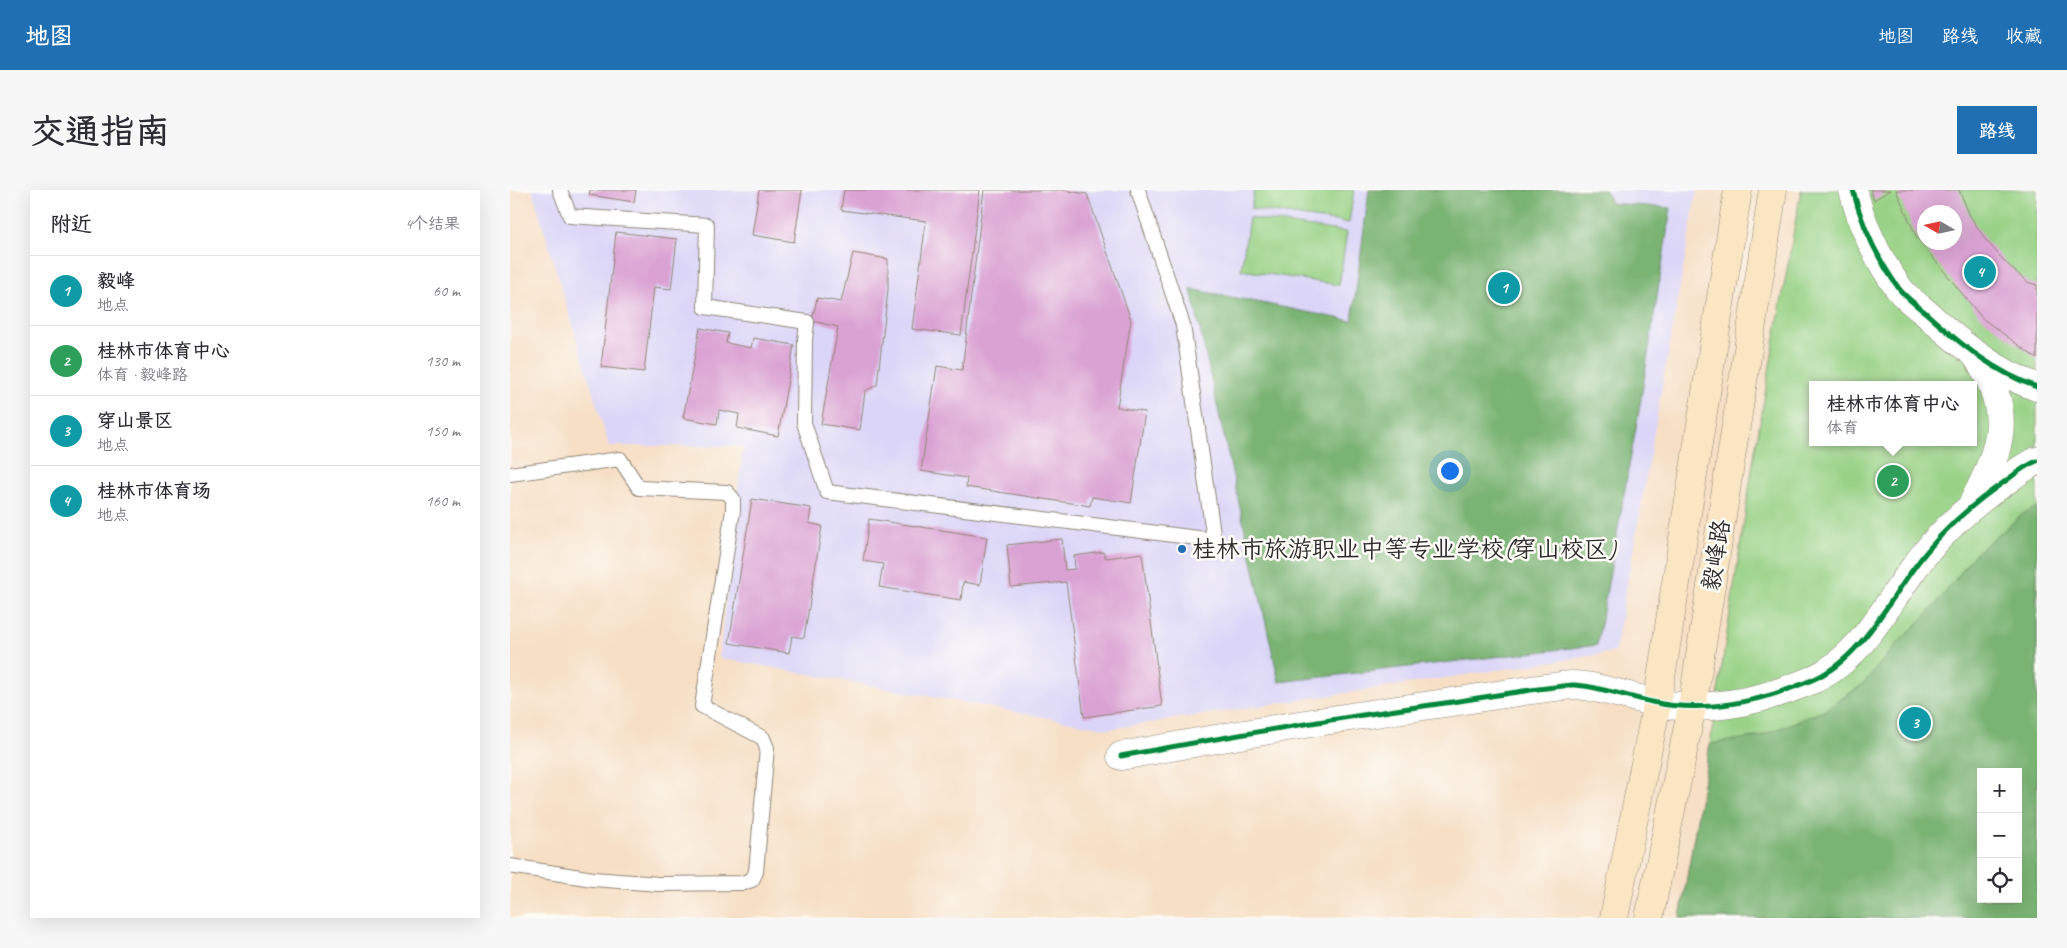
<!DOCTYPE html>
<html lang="zh">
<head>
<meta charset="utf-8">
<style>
  :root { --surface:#fff; --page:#f7f7f7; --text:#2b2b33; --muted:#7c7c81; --line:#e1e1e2; --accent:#1f6fb2 }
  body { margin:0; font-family:Caveat,"LXGW WenKai TC",sans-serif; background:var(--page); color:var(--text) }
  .controls { position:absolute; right:15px; bottom:15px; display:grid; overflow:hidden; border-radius:0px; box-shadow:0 5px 20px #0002 }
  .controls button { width:45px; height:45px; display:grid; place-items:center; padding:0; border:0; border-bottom:1px solid var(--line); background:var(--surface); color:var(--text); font:25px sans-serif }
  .compass { position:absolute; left:1407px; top:15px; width:45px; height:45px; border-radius:50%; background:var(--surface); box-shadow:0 5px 20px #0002; rotate:279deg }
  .you { position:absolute; left:939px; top:280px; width:18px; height:18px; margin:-12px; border:4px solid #fff; border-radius:50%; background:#1a73e8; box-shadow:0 0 0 8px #1a73e833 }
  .badge { display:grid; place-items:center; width:32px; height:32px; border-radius:50%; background:var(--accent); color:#fff; font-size:16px; font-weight:700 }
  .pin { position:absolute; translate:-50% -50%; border:2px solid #fff; box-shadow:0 1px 5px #0006 }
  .popup { position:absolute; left:1299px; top:191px; width:168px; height:65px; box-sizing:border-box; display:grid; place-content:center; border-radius:0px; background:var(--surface); filter:drop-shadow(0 1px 4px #0005); font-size:16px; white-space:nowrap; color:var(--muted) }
  .popup b { font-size:19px; color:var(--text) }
  .popup::after { content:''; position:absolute; left:50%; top:100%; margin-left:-10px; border:10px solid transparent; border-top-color:var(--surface) }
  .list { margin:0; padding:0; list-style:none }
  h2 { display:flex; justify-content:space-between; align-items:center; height:65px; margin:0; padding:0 20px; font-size:21px }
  h2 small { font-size:16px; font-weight:400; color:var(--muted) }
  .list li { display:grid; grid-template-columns:32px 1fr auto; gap:15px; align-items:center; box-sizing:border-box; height:70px; padding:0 20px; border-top:1px solid var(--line) }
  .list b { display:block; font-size:19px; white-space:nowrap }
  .list p { margin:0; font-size:16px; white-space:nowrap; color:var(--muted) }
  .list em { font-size:16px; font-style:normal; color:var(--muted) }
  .icon { flex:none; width:28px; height:28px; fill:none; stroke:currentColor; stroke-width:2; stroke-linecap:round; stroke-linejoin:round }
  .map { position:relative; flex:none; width:1527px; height:728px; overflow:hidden; border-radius:0px }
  header { display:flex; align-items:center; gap:30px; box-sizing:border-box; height:70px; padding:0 25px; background:var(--accent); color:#fff }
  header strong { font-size:24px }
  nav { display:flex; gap:28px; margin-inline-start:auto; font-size:18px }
  .intro { display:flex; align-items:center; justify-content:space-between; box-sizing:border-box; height:120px; padding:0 30px }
  h1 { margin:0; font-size:35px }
  .button { padding:12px 22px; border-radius:0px; background:var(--accent); color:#fff; font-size:18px; font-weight:700 }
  main { display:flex; gap:30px; padding:0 30px }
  aside { flex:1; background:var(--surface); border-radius:0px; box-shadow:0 5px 20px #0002 }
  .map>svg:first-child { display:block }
  .built { fill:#dbd6f7 }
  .green { fill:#99d286; stroke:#627e58; fill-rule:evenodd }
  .forest { fill:#7ab473; stroke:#52704f; fill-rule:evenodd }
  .building { fill:#daa2d3; fill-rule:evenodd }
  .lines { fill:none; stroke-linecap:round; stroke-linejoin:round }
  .lane-casing { stroke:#908578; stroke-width:16 }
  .street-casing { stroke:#908578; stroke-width:29 }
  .secondary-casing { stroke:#908578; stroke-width:29 }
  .lane { stroke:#fff; stroke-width:14 }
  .street { stroke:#fff; stroke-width:28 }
  .secondary { stroke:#fbe6c4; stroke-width:28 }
  .cycleway-casing { stroke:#fdfcf7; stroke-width:8 }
  .cycleway { stroke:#00873e; stroke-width:5 }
  .poi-dot { fill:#1f6fb2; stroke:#fdfcf7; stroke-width:2 }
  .labels { text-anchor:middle; stroke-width:5; stroke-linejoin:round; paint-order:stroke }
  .poi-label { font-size:24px; fill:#2b2b2b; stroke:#fdfcf7; text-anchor:start }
  .street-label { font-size:24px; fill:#2b2b2b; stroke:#fdfcf7 }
</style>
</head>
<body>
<header>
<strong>地图</strong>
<nav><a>地图</a><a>路线</a><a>收藏</a></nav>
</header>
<div class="intro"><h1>交通指南</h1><a class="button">路线</a></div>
<main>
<aside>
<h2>附近<small>4个结果</small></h2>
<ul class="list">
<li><span class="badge" style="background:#0f9aa8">1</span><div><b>毅峰</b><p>地点</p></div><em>60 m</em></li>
<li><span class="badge" style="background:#2e9e5b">2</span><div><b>桂林市体育中心</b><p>体育 · 毅峰路</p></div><em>130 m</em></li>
<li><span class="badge" style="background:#0f9aa8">3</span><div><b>穿山景区</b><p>地点</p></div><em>150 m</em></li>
<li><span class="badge" style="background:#0f9aa8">4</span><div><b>桂林市体育场</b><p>地点</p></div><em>160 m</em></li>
</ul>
</aside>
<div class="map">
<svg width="1527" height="728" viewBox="0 0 1527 728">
  <rect width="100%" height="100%" fill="#fdfcf7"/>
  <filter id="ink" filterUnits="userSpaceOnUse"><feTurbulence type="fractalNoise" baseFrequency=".02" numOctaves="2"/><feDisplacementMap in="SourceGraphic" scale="10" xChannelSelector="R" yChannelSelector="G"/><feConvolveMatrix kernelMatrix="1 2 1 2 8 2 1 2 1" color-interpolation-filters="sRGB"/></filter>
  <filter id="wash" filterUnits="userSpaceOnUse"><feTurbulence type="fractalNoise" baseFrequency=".0096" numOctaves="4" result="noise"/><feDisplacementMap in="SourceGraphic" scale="20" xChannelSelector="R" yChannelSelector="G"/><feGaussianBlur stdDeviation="1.12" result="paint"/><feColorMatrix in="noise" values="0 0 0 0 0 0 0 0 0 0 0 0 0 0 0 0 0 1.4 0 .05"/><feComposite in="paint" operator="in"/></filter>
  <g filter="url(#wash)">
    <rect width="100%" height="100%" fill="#f6dfc5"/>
    <!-- built -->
    <path class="built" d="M22,0h1165l-82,462 -506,77 -390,-71 24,-212h-134z"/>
    <!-- green -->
    <path class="green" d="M744,0h100l-5,33 -98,-14z
      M1291,0h236v728h-357l30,-174 44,-288zM1414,22h30v30h-30zM1303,195h160v57h-160zM1471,582h37v127h-37z
      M739,28l98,14 -8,53 -98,-15z"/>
    <!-- forest -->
    <path class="forest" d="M859,0h237l5,13 60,5 -31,197 -43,240 -318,37 -88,-393 161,32z
      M1527,317v411h-357l30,-174 51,-8 64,-26 37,-25 33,-39 40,-40 39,-51 49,-41zM1471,582h37v127h-37z"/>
    <g id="blocks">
      <!-- building -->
      <path class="building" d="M80,0h46l-2,12 -45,-7z
        M249,0h43l-8,52 -42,-7z
        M334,0h136l-19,145 -49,-6 14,-108 -85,-11z
        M474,0h79l24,4 44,126 -14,87 28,5 -14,91 -39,-6 -2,9 -124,-19 1,-9 -46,-7 16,-105 25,4z
        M1360,0h20l-16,10z
        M1386,0h63l11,26 15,23 20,23 22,20 10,3v74l-55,-41 -65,-80zM1414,22h30v30h-30z
        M106,42l61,7 -6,50 -17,-2 -10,85 -43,-5z
        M343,63l35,6v31l-11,95 -12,6 -5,39 -39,-6 17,-97 -26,-6 5,-23 24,4z
        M190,138l28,5 -2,10 25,5 2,-10 41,7 -16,91 -41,-8 2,-14 -20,-4 -2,14 -34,-6z
        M242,309l59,9 -2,15 13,3 -18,112 -12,-2 -3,17 -60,-10z
        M359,329l118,18 -7,48 -17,-3 -2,18 -82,-13 4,-23 -20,-3z
        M552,349l3,31 10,-1 -1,-13 29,-4 3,6 36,-5 20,153 -78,11 -18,-135 -55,5 -4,-42z"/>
    </g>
  </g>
  <g filter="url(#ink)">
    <use href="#blocks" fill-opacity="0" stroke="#908578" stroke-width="1"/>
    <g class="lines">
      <defs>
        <path id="lane" d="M50,0l10,26 137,9 -2,82 102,15 -2,18 -1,83 23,69 387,48 -31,-215 -45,-135
          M0,284l110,-15 19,29 88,4 6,7v11l-31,196 61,32 4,10 -11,124 -4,8 -10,3 -83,1 -66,-5 -83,-13"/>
        <path id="street" d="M1343,0c9,36 25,70 47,100 7,8 17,16 26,23 33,30 68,59 111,74
          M1464,311c28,-52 39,-91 3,-144
          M611,566c108,-20 216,-38 324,-53 42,-6 85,-14 127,-18 18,-1 61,13 80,17 53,12 111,-1 160,-22 45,-19 72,-70 99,-108 26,-37 59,-67 96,-92 9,-7 19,-15 30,-19"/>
        <path id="secondary" d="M1104,728l43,-215 81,-513
          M1139,728l43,-211 81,-517"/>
      </defs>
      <!-- lane casing -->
      <use href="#lane" class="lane-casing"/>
      <!-- street casing -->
      <use href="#street" class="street-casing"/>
      <!-- secondary casing -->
      <use href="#secondary" class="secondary-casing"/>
      <!-- lane -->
      <use href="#lane" class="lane"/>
      <!-- street -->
      <use href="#street" class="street"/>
      <!-- secondary -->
      <use href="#secondary" class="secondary"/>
      <defs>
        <path id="cycleway" d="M1343,0c9,36 25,70 47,100 7,8 17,16 26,23 33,30 68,59 111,74
          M611,566c108,-20 216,-38 324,-53 42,-6 85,-14 127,-18 18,-1 61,13 80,17 53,12 111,-1 160,-22 45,-19 72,-70 99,-108 26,-37 59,-67 96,-92 9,-7 19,-15 30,-19"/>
      </defs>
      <!-- cycleway casing -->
      <use href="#cycleway" class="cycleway-casing"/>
      <!-- cycleway -->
      <use href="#cycleway" class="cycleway"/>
    </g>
  </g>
  <!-- markers -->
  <circle class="poi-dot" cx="672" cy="359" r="5"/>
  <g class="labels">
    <!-- poi labels -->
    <g class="poi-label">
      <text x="682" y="367">桂林市旅游职业中等专业学校(穿山校区)</text>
    </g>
    <!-- street labels -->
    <g class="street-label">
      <text transform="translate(1206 365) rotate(-81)" y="8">毅峰路</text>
    </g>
  </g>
</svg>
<div class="controls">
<button>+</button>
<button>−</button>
<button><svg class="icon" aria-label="locate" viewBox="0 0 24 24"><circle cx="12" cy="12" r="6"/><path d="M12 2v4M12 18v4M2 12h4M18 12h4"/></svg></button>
</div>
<svg class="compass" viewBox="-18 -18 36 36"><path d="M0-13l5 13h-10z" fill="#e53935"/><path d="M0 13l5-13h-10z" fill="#7c7c81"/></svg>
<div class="you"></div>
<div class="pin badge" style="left:994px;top:98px;background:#0f9aa8">1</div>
<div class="pin badge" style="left:1383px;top:291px;background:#2e9e5b">2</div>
<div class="popup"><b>桂林市体育中心</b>体育</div>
<div class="pin badge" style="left:1405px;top:533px;background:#0f9aa8">3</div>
<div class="pin badge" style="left:1470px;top:82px;background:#0f9aa8">4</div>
</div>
</main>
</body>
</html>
